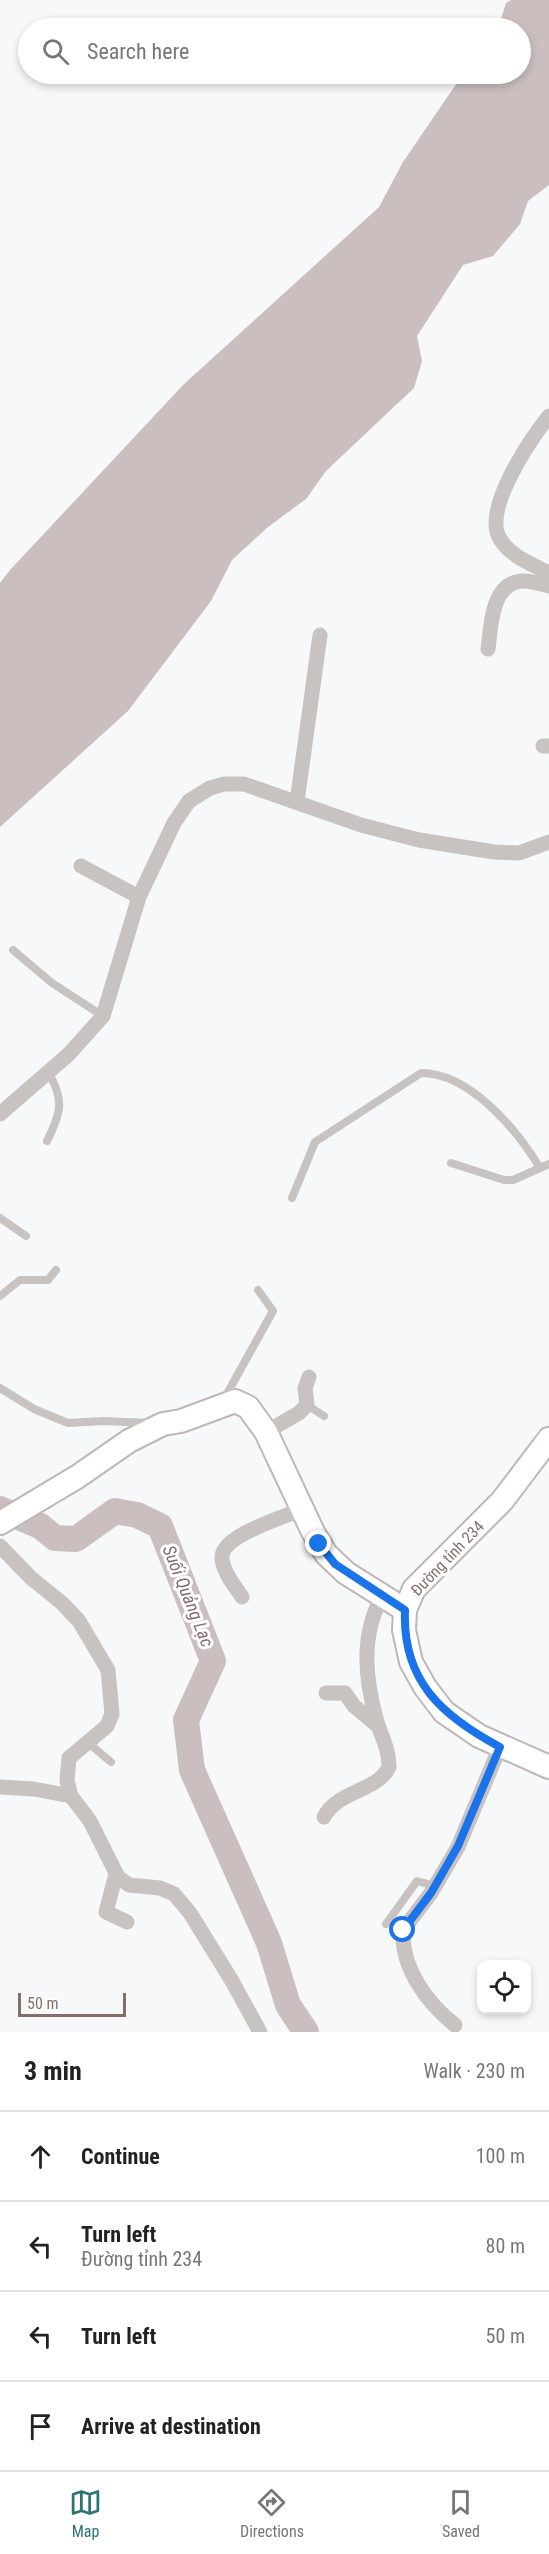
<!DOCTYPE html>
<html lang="en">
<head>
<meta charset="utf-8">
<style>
  :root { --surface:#fff; --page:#f6f6f6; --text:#222; --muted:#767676; --line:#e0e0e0; --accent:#2c7470 }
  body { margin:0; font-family:"Roboto Condensed",sans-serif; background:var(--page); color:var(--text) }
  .controls { position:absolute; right:18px; bottom:18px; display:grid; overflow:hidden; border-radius:12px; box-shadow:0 3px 9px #0003 }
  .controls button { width:54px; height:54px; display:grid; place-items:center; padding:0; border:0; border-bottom:2px solid var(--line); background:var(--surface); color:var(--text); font:30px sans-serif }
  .scale { position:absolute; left:18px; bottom:15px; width:108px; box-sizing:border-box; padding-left:6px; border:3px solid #866f6a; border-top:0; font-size:16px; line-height:21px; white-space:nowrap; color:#866f6a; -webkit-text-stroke:4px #fff; paint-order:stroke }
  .stop { position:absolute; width:18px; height:18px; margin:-14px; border:4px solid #1a73e8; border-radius:50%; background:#fff }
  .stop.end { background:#1a73e8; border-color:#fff; box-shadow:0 2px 6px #0008 }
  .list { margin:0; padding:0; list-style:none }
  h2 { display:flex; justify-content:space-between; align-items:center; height:78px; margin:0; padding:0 24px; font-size:26px }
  h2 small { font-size:20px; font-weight:400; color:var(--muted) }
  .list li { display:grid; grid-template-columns:39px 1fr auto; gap:18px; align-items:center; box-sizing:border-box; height:90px; padding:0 24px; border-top:2px solid var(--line) }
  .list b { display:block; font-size:22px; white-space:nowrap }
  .list p { margin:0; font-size:20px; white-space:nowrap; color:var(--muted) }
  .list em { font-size:20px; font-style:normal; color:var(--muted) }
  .icon { flex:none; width:33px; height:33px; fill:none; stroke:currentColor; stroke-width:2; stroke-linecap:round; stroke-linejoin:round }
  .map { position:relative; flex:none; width:549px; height:2032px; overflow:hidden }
  .search { position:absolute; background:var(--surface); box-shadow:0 3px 9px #0003; left:18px; right:18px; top:18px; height:66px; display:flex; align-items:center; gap:15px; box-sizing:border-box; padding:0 21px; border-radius:33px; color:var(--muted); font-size:22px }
  .sheet { height:438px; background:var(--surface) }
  nav { display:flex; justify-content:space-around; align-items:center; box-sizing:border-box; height:84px; border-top:2px solid var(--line); background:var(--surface); font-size:16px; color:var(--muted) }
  nav a { display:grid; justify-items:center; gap:3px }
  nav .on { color:var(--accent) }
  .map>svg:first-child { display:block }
  .water { fill:#cbbebe }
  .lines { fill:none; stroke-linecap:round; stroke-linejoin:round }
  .river { stroke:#cbbebe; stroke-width:26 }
  .secondary-casing { stroke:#bfb7b5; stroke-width:26 }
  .lane { stroke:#c8c2c0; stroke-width:8 }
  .street { stroke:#c8c2c0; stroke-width:15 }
  .secondary { stroke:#fff; stroke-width:22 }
  .route { stroke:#1a73e8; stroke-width:8 }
  .labels { text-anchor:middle; stroke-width:6; stroke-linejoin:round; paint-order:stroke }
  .street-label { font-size:16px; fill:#866f6a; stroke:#fff }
  .water-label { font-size:18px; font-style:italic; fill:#886c6c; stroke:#fff }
</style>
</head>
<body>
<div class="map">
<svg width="549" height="2032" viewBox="0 0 549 2032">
  <rect width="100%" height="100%" fill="#f7f8f9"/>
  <!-- water -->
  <path class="water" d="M511,0h38v185l-21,16 -8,23 -27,32 -30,9 -46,71 5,25 -8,27 -88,83 -20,28 -38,28 -36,33 -21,41 -83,110 -128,116v-244l10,-13 174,-186 195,-177 24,-45 60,-88h57v-46h-22l8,-25z"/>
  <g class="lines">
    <!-- river -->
    <path class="river" d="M0,1509l40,17 15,12 21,1 39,-28 22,4 23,11 53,135 -27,59 6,50 77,173 19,62 18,27"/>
    <defs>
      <path id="secondary" d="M549,1439l-47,62 -88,88 -9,21 -1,20 7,32 14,25 19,25 35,24 70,31
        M0,1523l77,-46 52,-36 34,-17 18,-3 54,-20 13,6 18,25 47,100 13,22 20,19 59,37"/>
    </defs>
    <!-- secondary casing -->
    <use href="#secondary" class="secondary-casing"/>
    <!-- lane -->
    <path class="lane" d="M13,950l39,33 51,33
      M47,1141c14,-28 18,-41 1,-69
      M451,1163l53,17h9l36,-16
      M292,1198l23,-56 106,-69c49,0 96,57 119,95
      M0,1218l26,18
      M0,1296l20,-16h28l8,-10
      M0,1388l34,21 34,14 36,-2 47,2
      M227,1400l1,-8 45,-81 -15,-21
      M307,1405l17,11
      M87,1742l24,20
      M386,1924l31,-43 18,5"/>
    <!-- street -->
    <path class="street" d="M549,416c-19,24 -67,94 -49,123 11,18 32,25 49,34
      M488,649c3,-22 3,-65 33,-68 9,-1 19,3 28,5
      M543,746h6
      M297,802l23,-167
      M81,866l58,31
      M0,1114l69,-60 34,-38 36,-119 35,-74 15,-22 21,-13 14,-4h20l117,41 58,15 75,12 25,1 30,-11
      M266,1432l33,-19 8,-8 -2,-17 4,-11
      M0,1546l31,32 31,25 17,18 29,49 4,44 -5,12 -38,32 -2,23 4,15
      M242,1597c-7,-11 -18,-23 -20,-38 -3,-23 62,-42 81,-50
      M326,1693h19l9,13 24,20
      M0,1787l34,2 37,7 19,25 28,56 11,8 31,3 14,6 16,19 42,68 28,51
      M324,1817c14,-27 53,-25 65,-50 0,-18 -7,-29 -12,-45 -12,-43 -17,-87 6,-127
      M116,1874l-10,38 21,10
      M455,2025c-28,-22 -54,-57 -52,-95l28,-37 27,-46 42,-100"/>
    <!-- secondary -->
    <use href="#secondary" class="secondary"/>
  </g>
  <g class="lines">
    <!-- route -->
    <path class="route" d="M319,1544l16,20 70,46c-3,71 37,106 95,137l-42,99 -27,47 -28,37"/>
  </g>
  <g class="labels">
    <!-- street labels -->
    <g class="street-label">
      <text transform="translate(447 1558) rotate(-46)" y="6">Đường tỉnh 234</text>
    </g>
    <!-- water labels -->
    <g class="water-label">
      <text transform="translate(188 1596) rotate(68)" y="6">Suối Quảng Lạc</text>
    </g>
  </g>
</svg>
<div class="controls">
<button><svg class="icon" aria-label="locate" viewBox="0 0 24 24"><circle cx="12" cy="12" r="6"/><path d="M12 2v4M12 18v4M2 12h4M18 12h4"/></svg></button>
</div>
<div class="scale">50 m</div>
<div class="stop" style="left:403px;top:1930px"></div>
<div class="stop end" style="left:319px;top:1544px"></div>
<div class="search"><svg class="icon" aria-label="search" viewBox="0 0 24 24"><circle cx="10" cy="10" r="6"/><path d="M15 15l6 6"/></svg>Search here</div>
</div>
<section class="sheet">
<h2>3 min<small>Walk · 230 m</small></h2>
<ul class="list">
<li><svg class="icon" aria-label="ahead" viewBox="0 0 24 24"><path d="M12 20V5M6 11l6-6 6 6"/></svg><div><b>Continue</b></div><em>100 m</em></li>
<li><svg class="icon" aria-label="left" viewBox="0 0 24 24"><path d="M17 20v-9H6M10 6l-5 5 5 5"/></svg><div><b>Turn left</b><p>Đường tỉnh 234</p></div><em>80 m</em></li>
<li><svg class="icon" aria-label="left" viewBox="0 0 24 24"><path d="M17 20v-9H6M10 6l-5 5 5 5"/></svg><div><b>Turn left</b></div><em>50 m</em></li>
<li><svg class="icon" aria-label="arrive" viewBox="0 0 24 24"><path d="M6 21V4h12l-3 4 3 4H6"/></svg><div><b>Arrive at destination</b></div></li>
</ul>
</section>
<nav>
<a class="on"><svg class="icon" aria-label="map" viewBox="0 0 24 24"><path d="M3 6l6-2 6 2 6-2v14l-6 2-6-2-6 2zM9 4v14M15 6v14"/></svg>Map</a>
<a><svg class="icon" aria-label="directions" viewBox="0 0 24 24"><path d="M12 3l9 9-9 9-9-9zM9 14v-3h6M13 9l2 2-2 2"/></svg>Directions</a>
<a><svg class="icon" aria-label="saved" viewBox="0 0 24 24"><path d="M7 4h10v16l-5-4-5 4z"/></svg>Saved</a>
</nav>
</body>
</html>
